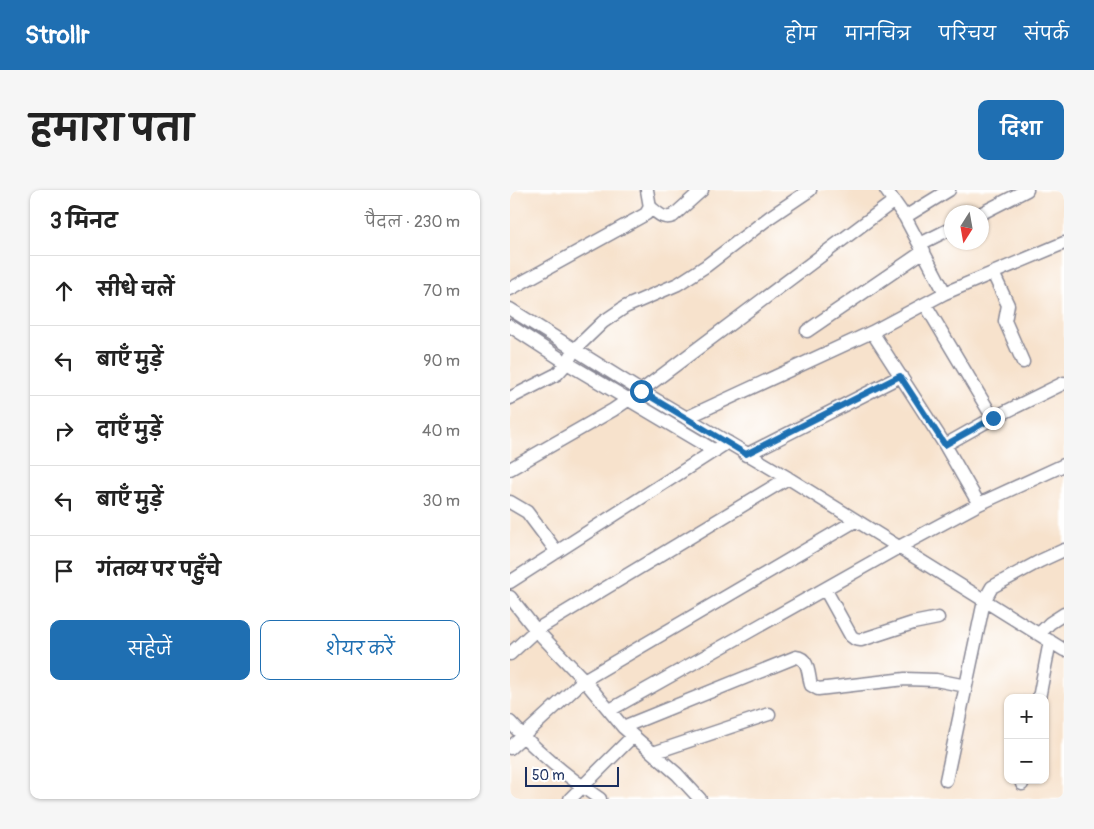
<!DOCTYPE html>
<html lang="hi">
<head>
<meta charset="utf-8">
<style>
  :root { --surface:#fff; --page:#f6f6f6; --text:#222; --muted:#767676; --line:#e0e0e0; --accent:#1f6fb2 }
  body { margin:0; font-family:Pangolin,"Playpen Sans Deva",sans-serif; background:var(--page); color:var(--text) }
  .controls { position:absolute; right:15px; bottom:15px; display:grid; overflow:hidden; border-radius:10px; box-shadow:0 1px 4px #0004 }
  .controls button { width:45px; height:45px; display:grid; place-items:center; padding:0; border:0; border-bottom:1px solid var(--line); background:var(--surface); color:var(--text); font:25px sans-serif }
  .compass { position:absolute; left:434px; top:15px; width:45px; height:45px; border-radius:50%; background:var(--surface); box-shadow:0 1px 4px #0004; rotate:191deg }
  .scale { position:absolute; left:15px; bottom:12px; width:94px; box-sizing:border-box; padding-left:5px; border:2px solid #1b2f5e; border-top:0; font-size:14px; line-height:18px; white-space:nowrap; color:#1b2f5e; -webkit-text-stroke:4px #fff; paint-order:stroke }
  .stop { position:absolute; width:15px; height:15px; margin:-11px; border:4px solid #1f6fb2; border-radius:50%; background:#fff }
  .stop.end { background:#1f6fb2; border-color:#fff; box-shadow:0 1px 5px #0008 }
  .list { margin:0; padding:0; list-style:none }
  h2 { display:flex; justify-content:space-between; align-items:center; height:65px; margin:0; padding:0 20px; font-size:21px }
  h2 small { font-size:16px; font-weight:400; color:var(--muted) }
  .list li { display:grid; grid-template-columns:32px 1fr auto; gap:15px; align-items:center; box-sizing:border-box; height:70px; padding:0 20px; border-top:1px solid var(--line) }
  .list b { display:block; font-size:19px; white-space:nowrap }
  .list em { font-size:16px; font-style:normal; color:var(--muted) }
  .actions { display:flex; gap:10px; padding:15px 20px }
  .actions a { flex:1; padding:11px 0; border:1px solid var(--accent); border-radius:10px; text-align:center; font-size:18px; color:var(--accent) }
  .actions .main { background:var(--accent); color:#fff }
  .icon { flex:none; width:28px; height:28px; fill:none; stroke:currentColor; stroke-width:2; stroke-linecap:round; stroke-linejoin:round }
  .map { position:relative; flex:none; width:554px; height:609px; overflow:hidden; border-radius:10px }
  header { display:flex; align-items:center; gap:30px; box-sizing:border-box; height:70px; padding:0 25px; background:var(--accent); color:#fff }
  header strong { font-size:24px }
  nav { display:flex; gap:28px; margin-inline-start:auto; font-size:18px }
  .intro { display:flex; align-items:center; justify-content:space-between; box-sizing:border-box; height:120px; padding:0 30px }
  h1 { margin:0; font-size:35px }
  .button { padding:12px 22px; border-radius:10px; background:var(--accent); color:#fff; font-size:18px; font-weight:700 }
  main { display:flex; gap:30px; padding:0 30px }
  aside { flex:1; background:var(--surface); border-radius:10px; box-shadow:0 1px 4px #0004 }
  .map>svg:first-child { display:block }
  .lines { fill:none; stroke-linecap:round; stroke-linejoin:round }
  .minor-casing { stroke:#898895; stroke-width:15 }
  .minor { stroke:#fff; stroke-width:12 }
  .route { stroke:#1f6fb2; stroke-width:6 }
</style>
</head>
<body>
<header>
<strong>Strollr</strong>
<nav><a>होम</a><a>मानचित्र</a><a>परिचय</a><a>संपर्क</a></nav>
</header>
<div class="intro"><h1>हमारा पता</h1><a class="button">दिशा</a></div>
<main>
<aside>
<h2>3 मिनट<small>पैदल · 230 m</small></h2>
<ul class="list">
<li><svg class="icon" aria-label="ahead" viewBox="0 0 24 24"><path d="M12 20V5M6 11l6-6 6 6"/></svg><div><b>सीधे चलें</b></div><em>70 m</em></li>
<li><svg class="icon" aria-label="left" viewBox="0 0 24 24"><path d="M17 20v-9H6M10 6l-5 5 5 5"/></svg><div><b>बाएँ मुड़ें</b></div><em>90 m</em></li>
<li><svg class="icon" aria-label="right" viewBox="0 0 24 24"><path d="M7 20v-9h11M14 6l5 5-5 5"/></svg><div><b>दाएँ मुड़ें</b></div><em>40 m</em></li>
<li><svg class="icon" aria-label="left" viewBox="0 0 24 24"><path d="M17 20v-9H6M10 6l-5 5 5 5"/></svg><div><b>बाएँ मुड़ें</b></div><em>30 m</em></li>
<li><svg class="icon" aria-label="arrive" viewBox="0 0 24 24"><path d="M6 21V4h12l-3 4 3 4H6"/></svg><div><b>गंतव्य पर पहुँचे</b></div></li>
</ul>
<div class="actions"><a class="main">सहेजें</a><a>शेयर करें</a></div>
</aside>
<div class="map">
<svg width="554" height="609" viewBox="0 0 554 609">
  <rect width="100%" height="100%" fill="#fff"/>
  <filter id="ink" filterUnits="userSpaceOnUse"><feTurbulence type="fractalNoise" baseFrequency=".02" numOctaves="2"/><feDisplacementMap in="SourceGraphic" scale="10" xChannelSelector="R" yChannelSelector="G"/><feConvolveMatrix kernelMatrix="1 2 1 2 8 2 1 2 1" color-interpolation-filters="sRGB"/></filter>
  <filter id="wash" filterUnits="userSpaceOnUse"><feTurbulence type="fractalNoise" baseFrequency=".0096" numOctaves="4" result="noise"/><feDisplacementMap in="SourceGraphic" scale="20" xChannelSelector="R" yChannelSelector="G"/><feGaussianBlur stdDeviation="1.12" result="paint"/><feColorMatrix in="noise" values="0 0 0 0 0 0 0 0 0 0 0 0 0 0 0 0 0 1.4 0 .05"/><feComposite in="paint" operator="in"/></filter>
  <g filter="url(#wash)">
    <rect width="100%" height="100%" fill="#f7e2cc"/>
  </g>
  <g filter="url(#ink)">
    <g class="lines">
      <defs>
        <path id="minor" d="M376,0l19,27 40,76
          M140,17c8,6 13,13 23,9l29,-26
          M472,23l45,-23
          M395,27l44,-27
          M410,54l32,-16
          M483,83l15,32 -3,16 18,41
          M0,99l136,-75 4,-7 -3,-17
          M415,114l68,114 71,-35
          M0,119l131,82 147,87 276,172
          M0,136l57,37 148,88
          M297,141l117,-80
          M362,142l73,113 34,59
          M0,208l47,-24 10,-11 7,-13 29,-28 22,-15 53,-23 28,-18 64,-49 40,-27
          M176,228l186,-86 73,-39 119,-50
          M435,255l48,-27
          M236,265l155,-79
          M0,279l103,-59 28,-19 253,-190
          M0,312l17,10 30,40
          M0,392l218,-140
          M315,399l26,47 4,3 6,1 52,-17 25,-5
          M0,407l26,33 48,50 39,47 54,47 23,25
          M529,444l11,-11 14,-9
          M0,464l26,-24 252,-152
          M529,508l11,-57
          M100,520l289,-163 80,-43 85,-39
          M0,532c26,29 58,55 90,77
          M113,537l173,-70c13,1 12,17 15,28l7,4 87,-10 31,1 30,6
          M0,558l74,-68 271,-159
          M143,563l116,-39
          M436,590l38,-179 8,-14 48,-26 24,-11
          M512,594l1,-4
          M60,609l63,-63"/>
      </defs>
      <!-- minor casing -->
      <use href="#minor" class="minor-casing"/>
      <!-- minor -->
      <use href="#minor" class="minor"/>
    </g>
  </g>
  <g class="lines" filter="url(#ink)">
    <!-- route -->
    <path class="route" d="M131,201l105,63 154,-78 45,69 48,-27"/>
  </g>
</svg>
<div class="controls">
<button>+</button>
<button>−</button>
</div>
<svg class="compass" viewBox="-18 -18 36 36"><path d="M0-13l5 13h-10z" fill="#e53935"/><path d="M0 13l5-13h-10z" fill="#767676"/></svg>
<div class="scale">50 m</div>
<div class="stop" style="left:131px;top:201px"></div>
<div class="stop end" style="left:483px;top:228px"></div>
</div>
</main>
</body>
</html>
